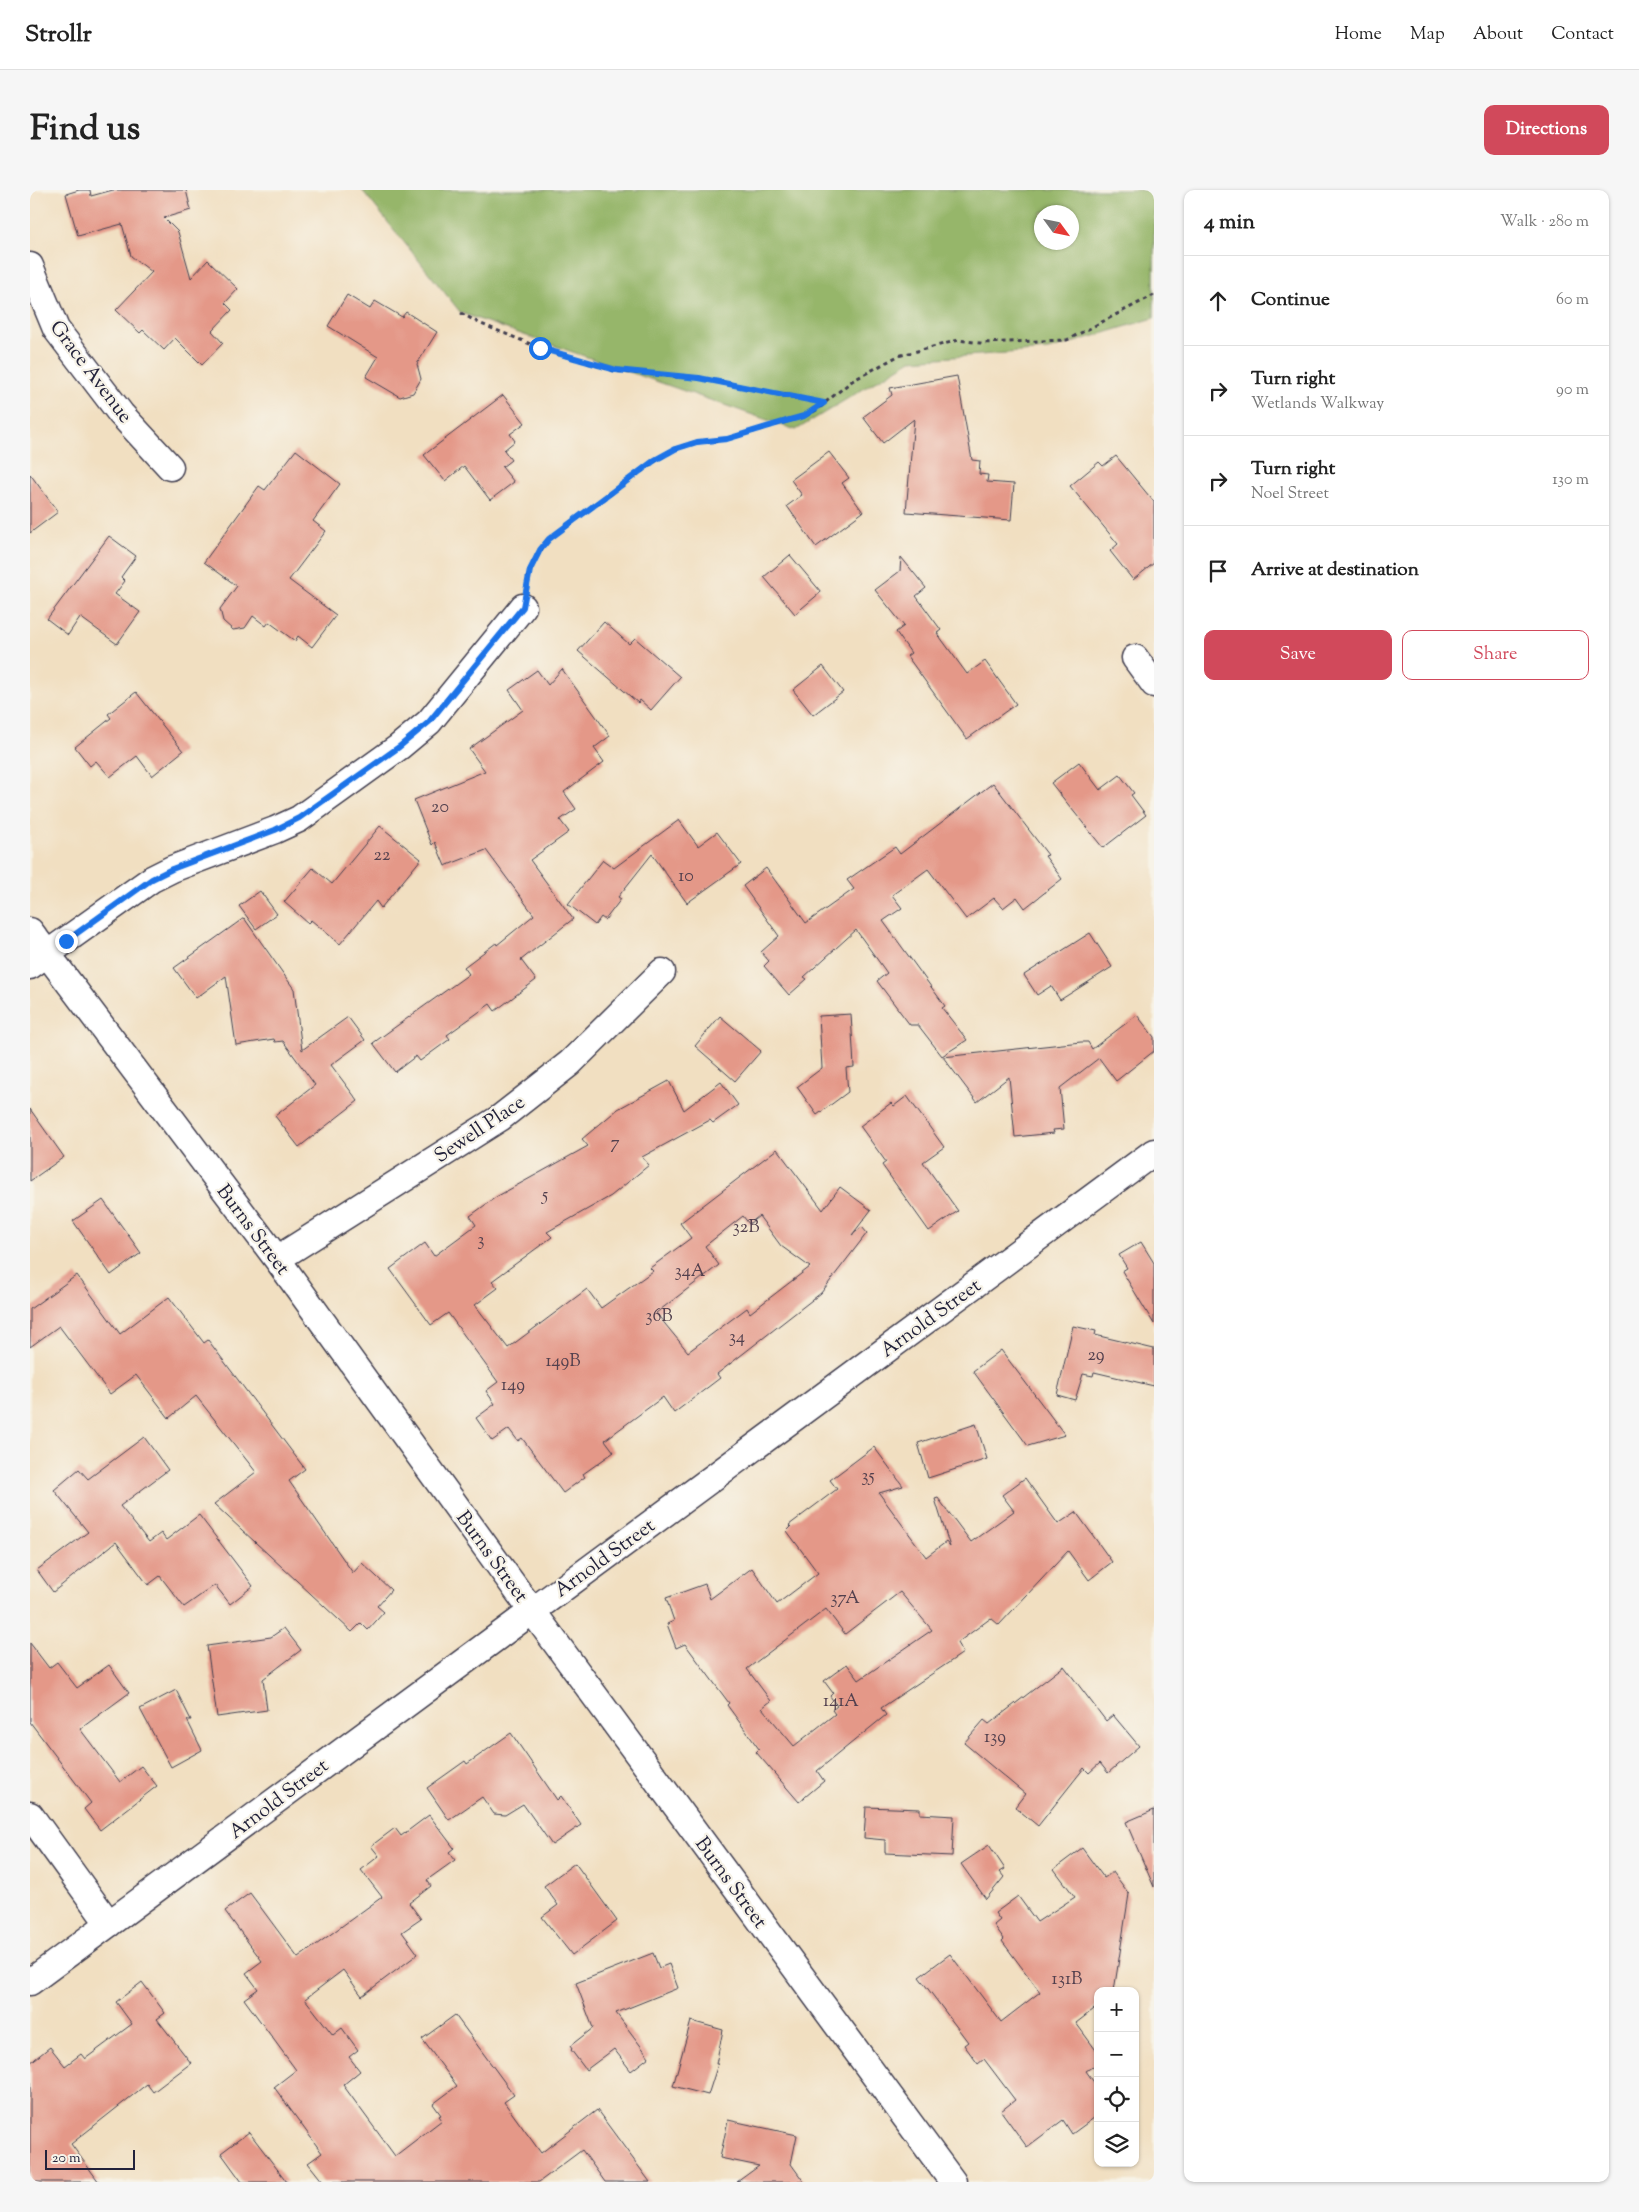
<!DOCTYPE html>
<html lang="en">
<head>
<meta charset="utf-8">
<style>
  :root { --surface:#fff; --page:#f6f6f6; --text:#222; --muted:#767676; --line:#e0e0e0; --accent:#d1495b }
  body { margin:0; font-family:"Sorts Mill Goudy",serif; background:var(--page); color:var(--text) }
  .controls { position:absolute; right:15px; bottom:15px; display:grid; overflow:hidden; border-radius:10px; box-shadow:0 1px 4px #0004 }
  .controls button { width:45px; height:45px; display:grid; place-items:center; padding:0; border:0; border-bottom:1px solid var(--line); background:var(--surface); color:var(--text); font:25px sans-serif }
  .compass { position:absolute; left:1004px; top:15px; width:45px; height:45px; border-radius:50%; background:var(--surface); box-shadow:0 1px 4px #0004; rotate:123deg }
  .scale { position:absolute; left:15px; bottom:12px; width:90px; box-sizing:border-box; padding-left:5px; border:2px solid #22223b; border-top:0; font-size:14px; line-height:18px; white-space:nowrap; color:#22223b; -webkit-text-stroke:4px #f7f3e8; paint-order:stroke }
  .stop { position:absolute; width:15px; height:15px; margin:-11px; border:4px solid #1a73e8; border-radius:50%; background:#fff }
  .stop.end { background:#1a73e8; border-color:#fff; box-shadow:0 1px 5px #0008 }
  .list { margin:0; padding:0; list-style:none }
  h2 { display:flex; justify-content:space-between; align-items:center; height:65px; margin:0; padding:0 20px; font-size:21px }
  h2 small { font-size:16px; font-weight:400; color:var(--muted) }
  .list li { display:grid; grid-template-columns:32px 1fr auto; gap:15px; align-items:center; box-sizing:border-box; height:90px; padding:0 20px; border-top:1px solid var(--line) }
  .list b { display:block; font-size:19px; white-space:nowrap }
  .list p { margin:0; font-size:16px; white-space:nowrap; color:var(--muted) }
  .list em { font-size:16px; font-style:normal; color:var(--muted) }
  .actions { display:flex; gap:10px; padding:15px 20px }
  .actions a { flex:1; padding:11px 0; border:1px solid var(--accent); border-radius:10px; text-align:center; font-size:18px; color:var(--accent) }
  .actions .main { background:var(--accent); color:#fff }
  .icon { flex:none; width:28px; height:28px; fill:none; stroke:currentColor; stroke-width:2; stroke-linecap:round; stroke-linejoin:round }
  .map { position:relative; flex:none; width:1124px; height:1992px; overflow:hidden; border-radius:10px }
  header { display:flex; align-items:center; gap:30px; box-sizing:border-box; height:70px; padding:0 25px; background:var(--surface); border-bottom:1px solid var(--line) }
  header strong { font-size:24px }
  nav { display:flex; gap:28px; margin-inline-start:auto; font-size:18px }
  .intro { display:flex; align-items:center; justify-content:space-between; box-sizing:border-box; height:120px; padding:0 30px }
  h1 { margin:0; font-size:35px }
  .button { padding:12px 22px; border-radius:10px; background:var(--accent); color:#fff; font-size:18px; font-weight:700 }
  main { display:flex; gap:30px; padding:0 30px }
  aside { flex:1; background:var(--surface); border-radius:10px; box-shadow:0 1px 4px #0004 }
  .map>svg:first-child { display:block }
  .forest { fill:#96b66a; stroke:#5c6c52; fill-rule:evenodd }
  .building { fill:#e49888; fill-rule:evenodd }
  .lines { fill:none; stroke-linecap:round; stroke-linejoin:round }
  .minor-casing { stroke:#413e4f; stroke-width:29 }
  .path { stroke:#413e4f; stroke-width:3; stroke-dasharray:4 4; stroke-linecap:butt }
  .minor { stroke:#fff; stroke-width:26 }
  .route { stroke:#1a73e8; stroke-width:6 }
  .labels { text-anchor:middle; stroke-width:4.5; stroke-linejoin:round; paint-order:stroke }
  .number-label { font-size:18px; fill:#52404e }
  .street-label { font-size:20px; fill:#22223b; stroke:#f7f3e8 }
</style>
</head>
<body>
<header>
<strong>Strollr</strong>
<nav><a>Home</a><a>Map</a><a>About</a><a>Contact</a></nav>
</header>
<div class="intro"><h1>Find us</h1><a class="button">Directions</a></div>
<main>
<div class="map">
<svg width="1124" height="1992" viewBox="0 0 1124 1992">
  <rect width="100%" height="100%" fill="#f7f3e8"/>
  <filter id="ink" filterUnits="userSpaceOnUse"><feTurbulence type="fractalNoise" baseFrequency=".02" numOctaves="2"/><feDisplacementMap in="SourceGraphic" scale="10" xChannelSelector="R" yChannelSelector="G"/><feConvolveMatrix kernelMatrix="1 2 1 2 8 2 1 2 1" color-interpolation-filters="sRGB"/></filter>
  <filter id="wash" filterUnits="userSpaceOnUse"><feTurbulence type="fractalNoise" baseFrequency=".0096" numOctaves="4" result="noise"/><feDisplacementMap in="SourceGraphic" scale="20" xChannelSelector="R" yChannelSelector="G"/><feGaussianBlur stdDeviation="1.12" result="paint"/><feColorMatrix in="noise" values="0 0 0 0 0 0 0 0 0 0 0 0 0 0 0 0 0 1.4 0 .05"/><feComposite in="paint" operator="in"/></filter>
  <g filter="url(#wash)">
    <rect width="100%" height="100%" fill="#f1dfc1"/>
    <!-- forest -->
    <path class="forest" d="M332,0h792v128l-106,32 -137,10 -115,70 -335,-117zM1012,22h30v30h-30z"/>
    <g id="blocks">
      <!-- building -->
      <path class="building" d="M49,0h11l1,6 22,-6h73l5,20 -27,8 14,14 13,46 17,-18 30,29 -13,14 7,7 -20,21 11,12 -21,22 -27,-27 -11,12 -21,-20 -3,3 -24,-23 36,-38 -21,-16 -9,-32 -44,12 -12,-42z
        M317,105l23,14 5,-8 27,16 4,-5 31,20 -20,32 4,15 -8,14 -13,4 -34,-20 12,-20 -50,-31z
        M927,186l15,84 8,1 -1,13 9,1 -1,7 27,2 -3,36 -105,-8 8,-93 -31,24 -20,-26 29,-22 -2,-7z
        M473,205l22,28 -15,11 5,7 -11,9 7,10 -9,7 12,15 -24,18 -26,-34 -19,15 -21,-26z
        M266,260l44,34 -27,37 13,10 -37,49 47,35 -24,32 -14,-11 -3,5 -26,-19 -3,4 -13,-10 -8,12 -12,2 -10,-9 -3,-12 17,-23 -33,-24 55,-76 6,4z
        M799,262l20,26 -7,5 21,29 -47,35 -29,-41 15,-11 -11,-15z
        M1086,266l38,46v61l-21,17 -23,-29 8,-7 -48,-58 29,-24 4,4z
        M0,284l28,38 -28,21z
        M79,346l27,20 -15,21 4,4 -10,13 25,18 -23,32 -37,-27 -12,18 -21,-16z
        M760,365l31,37 -26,22 -31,-37z
        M871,367l25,31 -10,8 25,34 -4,3 30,41 18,-13 31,43 -49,35 -60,-83 4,-3 -15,-21 8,-6 -29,-36 25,-19z
        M574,432l25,22 6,-6 45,39 -29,33 -11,-10 -2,3 -60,-52z
        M793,476l20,26 -30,23 -20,-25z
        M532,479l48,67 -16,12 10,14 -40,30 12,17 -16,11 9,12 -39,28 43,59 -52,41 15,20 -41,31 -5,-7 -43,31 3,4 -30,22 -4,-5 -21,16 -22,-29 96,-69 -5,-7 32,-24 1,2 37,-30 -48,-65 -41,16 -10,-24 -3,3 -18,-45 71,-29 -16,-22 54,-39 -14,-20 28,-20 11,15z
        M106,502l47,59 -31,25 -15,-20 -27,21 -14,-16 -6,5 -15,-19 36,-29 -3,-4z
        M1049,572l21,28 20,-15 14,18 -3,2 15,20 -43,33 -52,-65z
        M963,593l55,72 -3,1 17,23 -37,29 -8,-11 -14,11 -9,-10 -28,21 -38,-50 -36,26 10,13 -19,13 62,85 -3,2 25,32 -25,16 -24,-31h-8l-33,-44 10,-8 -31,-43 -52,47 3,2 -18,16 -25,-29 5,-5 -8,-9 18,-16 -36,-50 23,-18 40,55 48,-34 -7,-9 48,-33 5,7z
        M649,630l19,26 19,-14 24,32 -54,39 -35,-49 -34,43 3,2 -16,21 -4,-3 -6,8 -27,-21 35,-44 11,8z
        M350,636l41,33 -40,49 -5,-7 -36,43 -29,-24 -3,3 -24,-21 29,-34 19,16z
        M230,701l17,23 -21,15 -17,-23z
        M214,728l50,71 8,61 46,-33 17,23 -34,25 27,36 -59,46 -24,-31 40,-31 -32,-44 -8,1 -1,-3 -38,6 -10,-69 -30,22 -22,-30z
        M1060,743l22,34 -52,33 -9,-14 -14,9 -13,-20z
        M821,824l3,53 -8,1 2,24 -31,23 -20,-28 25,-19 -3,-52z
        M1107,825l17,22v14l-38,30 -17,-23 -39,30 4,41 -11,1 1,3 -39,4 -6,-60 -32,25 -34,-45 138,-15h7l4,7z
        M690,826l41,35 -26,30 -40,-35z
        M639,891l15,29 37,-28 17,23 -25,18 -3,-3 -68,37 7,8 -38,31 -64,36 5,5 -60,44 6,7 -23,17 33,43 79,-59 14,19 52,-37 -3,-3 41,-30 -11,-15 97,-74 46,61 17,-23 31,23 -19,25 10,-8 5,6 -46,60 -104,81 3,4 -46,35 -11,-16 -58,43 9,12 -31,22 2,3 -22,16 -41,-55 -4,3 -9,-12 -17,12 -16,-23 19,-14 -9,-13 12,-9 -50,-69 -17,12 -41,-56 35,-26 9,13 42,-31 -6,-9 26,-19 92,-51 -6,-7 36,-30zM713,1026l6,8 10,-8 22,30 29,21 -60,46 -3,-5 -59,44 -32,-39 63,-48 -14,-19z
        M877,906l37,51 -21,15 35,49 -29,20 -47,-66 4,-3 -26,-36 31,-23 3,3z
        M0,919l34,48 -34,24z
        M73,1010l38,53 -30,22 -38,-54z
        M1111,1052l13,21v61l-32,-53 5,-3 -8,-13z
        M47,1085l43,59 49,-37 35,46 4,-3 97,129 -16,12 64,92 9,-10 29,27 -14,16 7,6 -16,18 -7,-7 -9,9 -138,-128 42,-32 -60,-76 -27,22 -33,-43 -26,19 -51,-68 -29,21v-38z
        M1043,1136l23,5 -1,4 59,14v37l-60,-14 -1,4 -10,-2 -8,26 -18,-5z
        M971,1160l64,85 -37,11 -55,-75z
        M946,1234l11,35 -59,19 -10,-35z
        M114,1247l24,33 -48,36 29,36 12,-9 5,7 33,-25 54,71 -23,18 -15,-19 -31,22 -24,-31 -12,9 -32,-43 -63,50 -16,-22 51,-38 -34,-42 25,-21 9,10z
        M844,1257l29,39 -24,7 47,64 20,-15 4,5 -15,-48 3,-1 33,44 43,-31 -12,-16 23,-17 33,46 18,-12 36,50 -23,18 -21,-29 -69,74 -8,-7 -34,25 6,10 -82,55 5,7 -69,56 7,10 -25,21 -43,-50 3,-3 -32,-44 2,-2 -44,-59 -9,4 -9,-24 7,-3 -8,-23 39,-14 5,15 42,-31 25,36 41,-31 -31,-42 4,-4 -2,-2 48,-36 -7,-9zM870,1402l32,38 -73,50 -12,-16 -23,17 9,12 -3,3 7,10 -5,4 3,4 -41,32 -32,-38 9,-7 -24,-32 79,-60 19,25z
        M254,1438l17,22 -38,29 4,31 -50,7 -10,-71 64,-9z
        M0,1453l19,25 8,-6 20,26 32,-23 20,28 -49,36 40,53 21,-16 16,20 -57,44 -16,-21 7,-6 -61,-81z
        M1034,1476l42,55 7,-6 26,31 -31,27 -8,-10 -11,10 -5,-5 -46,58 -23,-19 10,-13 -61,-51 20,-23 5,4z
        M146,1500l15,30h-4l15,30 -31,17 -31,-58z
        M481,1543l46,67 4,-4 20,29 -29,20 -29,-41 -18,11 -11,-1 -12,-17 -33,23 -22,-32 38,-27 2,3z
        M836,1617l54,2v5l34,2 -2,40 -67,-3v-13l-21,-2z
        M1124,1620v77l-28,-65z
        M399,1625l25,33 -5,4 6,8 -28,20 4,6 -22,17 12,16 -19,13 16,22 -56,42 -19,-26 -38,29 28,36 9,-7 16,22 -9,7 11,14 -17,14 52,71 47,-36 -3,-4 2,-1 -8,-11 24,-18 -35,-47 33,-24 59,80 -10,7 37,51 56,-43 53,72h-45l-23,-32 -43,32h-216l-15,-19 14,-10 -48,-66 22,-17 -52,-71 14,-10 -12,-16 16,-12 -37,-50 25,-18 48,65 84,-61 -21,-27 18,-14 -8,-10 24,-18 6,8z
        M959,1655l16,24 -5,3 4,5 -18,22 -25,-35z
        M1052,1658l22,30 9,-6 16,22 -15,97h-16v15l-22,17 22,30v10l-12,8 12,17v27l-26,19 -9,-14 -36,27 -26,-36 14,-11 -31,-41 -6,5 -14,-19 4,-3 -49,-65 31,-23 51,68 39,-30 -38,-51 2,-2 -10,-14 6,-5 -5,-7 23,-17 19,26 38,-25 -21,-28z
        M545,1673l42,58 -45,34 -30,-38 16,-12 -14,-19z
        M623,1763l6,15 10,-4 9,24 -62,25 33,44 -18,14 -17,-22 -28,21 -15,-20 1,-1 -2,-3 23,-18 -17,-45z
        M112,1792l23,31 -8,6 34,44 -38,29 -6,-8 -76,60 28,38h-69v-119l20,-16 15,19 16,-12 4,5 47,-35 -16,-22z
        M661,1831l32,9 -7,34h2l-10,31 -35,-9z
        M698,1930l69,15 -6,29 13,18h-67l22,-16 -39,-8z
        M219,1942l38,50h-45l-21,-29z"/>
    </g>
  </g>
  <g filter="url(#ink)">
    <use href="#blocks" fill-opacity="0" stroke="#413e4f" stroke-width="1"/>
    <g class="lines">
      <defs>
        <path id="minor" d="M0,76l26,63 65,85 49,53
          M1105,468l19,26
          M0,741l247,328 242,334 434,589
          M0,776l122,-87 20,-10 103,-39 24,-11 100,-72 30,-25 94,-115
          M247,1069l223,-141 70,-55 92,-91
          M0,1625l79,109
          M0,1792l1124,-830"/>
      </defs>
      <!-- minor casing -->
      <use href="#minor" class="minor-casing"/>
      <!-- path -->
      <path class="path" d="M431,123l18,10 61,25 76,23 83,7 125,25
        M498,389c3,-15 11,-28 21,-40l106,-78 20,-12 22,-7 30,-3 77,-23 12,-6 36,-29 46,-25 61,-16 21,3 87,-3 87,-45"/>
      <!-- minor -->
      <use href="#minor" class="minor"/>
    </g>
  </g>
  <g class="lines" filter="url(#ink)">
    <!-- route -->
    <path class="route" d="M36,751l86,-62 20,-10 103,-39 24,-12 100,-71 30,-25 94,-115 7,-37 10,-20 9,-11 106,-79 20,-11 22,-7 30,-3 59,-18 18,-5 20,-13 -125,-25 -83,-8 -76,-22"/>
  </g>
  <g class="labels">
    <!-- number labels -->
    <g class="number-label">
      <text x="410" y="622">20</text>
      <text x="352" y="670">22</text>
      <text x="656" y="691">10</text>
      <text x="585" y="958">7</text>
      <text x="515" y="1010">5</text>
      <text x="716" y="1042">32B</text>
      <text x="451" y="1055">3</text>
      <text x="660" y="1086">34A</text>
      <text x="629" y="1131">36B</text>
      <text x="707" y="1152">34</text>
      <text x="1066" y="1170">29</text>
      <text x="533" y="1176">149B</text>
      <text x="483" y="1200">149</text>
      <text x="838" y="1291">35</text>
      <text x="815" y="1413">37A</text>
      <text x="811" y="1516">141A</text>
      <text x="965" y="1552">139</text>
      <text x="1037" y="1794">131B</text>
    </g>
    <!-- street labels -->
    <g class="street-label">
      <text transform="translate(62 181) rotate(53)" y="7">Grace Avenue</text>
      <text transform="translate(449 938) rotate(-34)" y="7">Sewell Place</text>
      <text transform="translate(224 1039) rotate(53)" y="7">Burns Street</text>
      <text transform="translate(900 1127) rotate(-36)" y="7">Arnold Street</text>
      <text transform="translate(463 1366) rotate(54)" y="7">Burns Street</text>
      <text transform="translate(574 1367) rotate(-36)" y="7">Arnold Street</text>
      <text transform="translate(248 1608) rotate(-37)" y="7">Arnold Street</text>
      <text transform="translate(702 1692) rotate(54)" y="7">Burns Street</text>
    </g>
  </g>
</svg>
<div class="controls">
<button>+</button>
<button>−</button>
<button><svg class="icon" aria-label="locate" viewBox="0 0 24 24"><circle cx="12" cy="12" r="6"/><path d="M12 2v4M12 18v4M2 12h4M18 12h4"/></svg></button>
<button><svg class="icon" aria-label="layers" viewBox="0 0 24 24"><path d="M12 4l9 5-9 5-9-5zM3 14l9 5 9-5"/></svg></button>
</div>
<svg class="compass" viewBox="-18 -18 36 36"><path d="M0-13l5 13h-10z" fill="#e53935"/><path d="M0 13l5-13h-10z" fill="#767676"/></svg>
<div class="scale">20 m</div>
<div class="stop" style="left:510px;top:158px"></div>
<div class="stop end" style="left:36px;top:751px"></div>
</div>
<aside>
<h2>4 min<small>Walk · 280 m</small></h2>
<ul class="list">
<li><svg class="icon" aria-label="ahead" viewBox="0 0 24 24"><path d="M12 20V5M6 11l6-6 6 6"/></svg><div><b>Continue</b></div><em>60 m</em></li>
<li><svg class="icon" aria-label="right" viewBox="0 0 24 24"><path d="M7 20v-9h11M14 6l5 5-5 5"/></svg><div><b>Turn right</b><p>Wetlands Walkway</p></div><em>90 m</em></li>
<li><svg class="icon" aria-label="right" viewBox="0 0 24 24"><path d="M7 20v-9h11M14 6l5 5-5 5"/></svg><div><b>Turn right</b><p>Noel Street</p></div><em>130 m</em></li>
<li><svg class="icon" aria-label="arrive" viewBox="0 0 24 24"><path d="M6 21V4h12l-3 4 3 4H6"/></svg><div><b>Arrive at destination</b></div></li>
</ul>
<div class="actions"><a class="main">Save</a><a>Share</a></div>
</aside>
</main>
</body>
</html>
